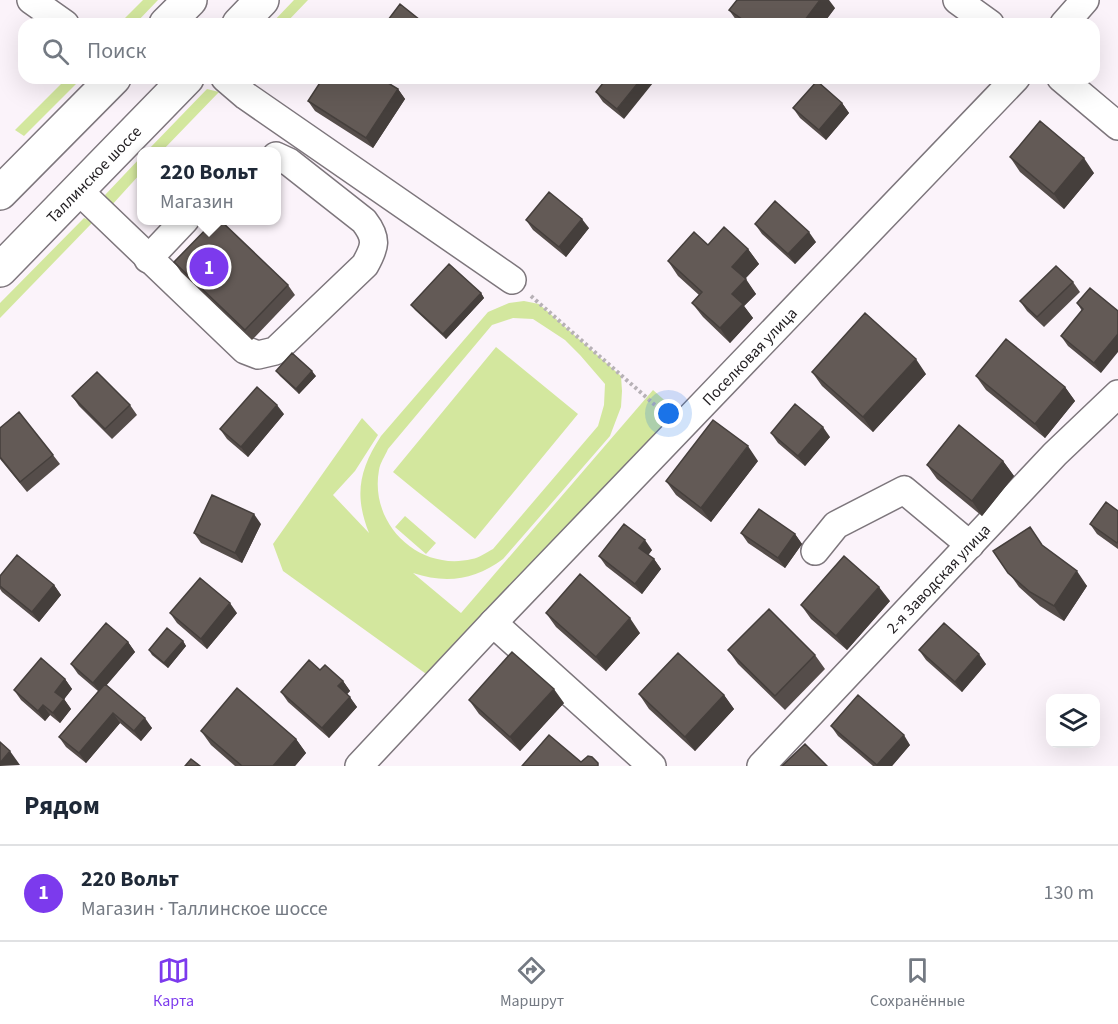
<!DOCTYPE html>
<html lang="ru">
<head>
<meta charset="utf-8">
<style>
  :root { --surface:#fff; --page:#f6f6f7; --text:#1f2937; --muted:#747a83; --line:#e0e1e3; --accent:#7c3aed }
  body { margin:0; font-family:"Source Sans 3",sans-serif; background:var(--page); color:var(--text) }
  .controls { position:absolute; right:18px; bottom:18px; display:grid; overflow:hidden; border-radius:12px; box-shadow:0 6px 24px #0002 }
  .controls button { width:54px; height:54px; display:grid; place-items:center; padding:0; border:0; border-bottom:2px solid var(--line); background:var(--surface); color:var(--text); font:30px sans-serif }
  .you { position:absolute; left:669px; top:414px; width:21px; height:21px; margin:-15px; border:4px solid #fff; border-radius:50%; background:#1a73e8; box-shadow:0 0 0 9px #1a73e833 }
  .badge { display:grid; place-items:center; width:39px; height:39px; border-radius:50%; background:var(--accent); color:#fff; font-size:20px; font-weight:700 }
  .pin { position:absolute; translate:-50% -50%; border:3px solid #fff; box-shadow:0 2px 6px #0006 }
  .popup { position:absolute; left:137px; top:147px; width:144px; height:78px; box-sizing:border-box; display:grid; place-content:center; border-radius:12px; background:var(--surface); filter:drop-shadow(0 2px 4px #0005); font-size:20px; white-space:nowrap; color:var(--muted) }
  .popup b { font-size:22px; color:var(--text) }
  .popup::after { content:''; position:absolute; left:50%; top:100%; margin-left:-12px; border:12px solid transparent; border-top-color:var(--surface) }
  .list { margin:0; padding:0; list-style:none }
  h2 { display:flex; justify-content:space-between; align-items:center; height:78px; margin:0; padding:0 24px; font-size:26px }
  h2 small { font-size:20px; font-weight:400; color:var(--muted) }
  .list li { display:grid; grid-template-columns:39px 1fr auto; gap:18px; align-items:center; box-sizing:border-box; height:96px; padding:0 24px; border-top:2px solid var(--line) }
  .list b { display:block; font-size:22px; white-space:nowrap }
  .list p { margin:0; font-size:20px; white-space:nowrap; color:var(--muted) }
  .list em { font-size:20px; font-style:normal; color:var(--muted) }
  .icon { flex:none; width:33px; height:33px; fill:none; stroke:currentColor; stroke-width:2; stroke-linecap:round; stroke-linejoin:round }
  .map { position:relative; flex:none; width:1118px; height:766px; overflow:hidden }
  .search { position:absolute; background:var(--surface); box-shadow:0 6px 24px #0002; left:18px; right:18px; top:18px; height:66px; display:flex; align-items:center; gap:15px; box-sizing:border-box; padding:0 21px; border-radius:18px; color:var(--muted); font-size:22px }
  .sheet { height:174px; background:var(--surface) }
  nav { display:flex; justify-content:space-around; align-items:center; box-sizing:border-box; height:84px; border-top:2px solid var(--line); background:var(--surface); font-size:16px; color:var(--muted) }
  nav a { display:grid; justify-items:center; gap:3px }
  nav .on { color:var(--accent) }
  .map>svg:first-child { display:block }
  .green { fill:#d3e79e; fill-rule:evenodd }
  .lines { fill:none; stroke-linecap:round; stroke-linejoin:round }
  .minor-casing { stroke:#7d767c; stroke-width:30 }
  .major-casing { stroke:#7d767c; stroke-width:36 }
  .path { stroke:#b7b1b6; stroke-width:4; stroke-dasharray:3 3; stroke-linecap:butt }
  .minor { stroke:#fff; stroke-width:27 }
  .major { stroke:#fff; stroke-width:33 }
  .wall { fill:#554d4a }
  .shaded-wall { fill:#453f3c }
  .building { fill:#635a56; stroke:#453f3c; stroke-width:1.5 }
  .labels { text-anchor:middle; stroke-width:6; stroke-linejoin:round; paint-order:stroke }
  .street-label { font-size:16px; fill:#211e21; stroke:#fff }
</style>
</head>
<body>
<div class="map">
<svg width="1118" height="766" viewBox="0 0 1118 766">
  <rect width="100%" height="100%" fill="#fbf3fa"/>
  <!-- green -->
  <path class="green" d="M143,0h15l-23,24h-16z
    M294,0h14l-23,24h-14z
    M67,78h15l-58,58 -9,-6z
    M207,89l12,3 -57,59h-15z
    M141,157v16l-30,33 -6,-11z
    M84,218l9,4 -93,96v-15z
    M524,301l15,3 82,72 1,15 -1,16 -11,29 -107,123c-28,21 -57,25 -90,14l48,40 192,-223 27,24 -251,262 -146,-105 -10,-27 89,-126 16,17 -23,36 -22,24 36,38c-15,-38 -10,-63 12,-97l107,-124 21,-9zM513,318l20,1 32,21 15,15 25,29 -1,21 -6,21 -105,123c-6,3 -14,9 -21,10 -53,13 -103,-35 -93,-89 1,-7 6,-14 9,-21l104,-124z
    M496,347l82,67 -103,125 -82,-67z
    M405,516l31,27 -10,11 -31,-27z"/>
  <g class="lines">
    <defs>
      <g id="minor">
        <path d="M31,0l34,24"/>
        <path d="M957,0l33,24"/>
        <path d="M1064,24l21,-24"/>
        <path d="M225,78l21,18 266,184"/>
        <path d="M1061,78l57,48"/>
        <path d="M78,190l167,160 13,5 17,-4 90,-86c10,-18 13,-26 -1,-44l-75,-59 -13,-6"/>
        <path d="M148,259l37,-39"/>
        <path d="M815,551l21,-26 68,-35 66,55"/>
        <path d="M493,623l159,143"/>
        <path id="s1" d="M359,766l134,-143 523,-545"/>
        <path id="s2" d="M761,766l294,-312 63,-60"/>
      </g>
      <g id="major">
        <path d="M166,24l24,-24"/>
        <path d="M239,24l23,-24"/>
        <path d="M0,193l114,-115"/>
        <path id="s3" d="M0,270l187,-192"/>
      </g>
    </defs>
    <!-- minor casing -->
    <use href="#minor" class="minor-casing"/>
    <!-- major casing -->
    <use href="#major" class="major-casing"/>
    <!-- path -->
    <path class="path" d="M531,296l132,116"/>
    <!-- minor -->
    <use href="#minor" class="minor"/>
    <!-- major -->
    <use href="#major" class="major"/>
  </g>
  <!-- wall -->
  <path class="wall" d="M835,8l-12,16h-84l-10,-14z
    M607,78l17,41 -21,-17 -7,-10z
    M398,89l7,10 -32,49 -58,-37 -7,-10z
    M842,103l7,10 -23,27 -26,-22 -7,-10z
    M1010,157l84,16 -30,36 -44,-37z
    M526,220l63,8 -23,29 -33,-27z
    M755,224l61,18 -21,22 -33,-30z
    M748,249l11,15 -14,15 11,15 -12,12 9,12 -23,25 -27,-26 -11,-14 7,-8 -21,-19 -10,-15z
    M174,262l114,23 7,10 -43,45 -71,-68z
    M1073,282l7,10 -36,35 -17,-16 -7,-10z
    M1090,288l11,85 -33,-27 -7,-10 21,-25 -5,-8z
    M481,293l3,5 -38,41 -31,-29 -4,-5z
    M276,371l40,5 -17,18 -19,-18z
    M812,372l114,2 -53,58 -51,-46z
    M976,376l89,11 10,14 -30,37 -59,-48z
    M72,396l58,9 7,10 -25,24 -33,-33z
    M284,414l-36,43 -21,-18 -7,-10z
    M0,428l53,27 7,9 -33,28 -27,-33z
    M771,433l59,4 -25,29 -27,-23z
    M758,461l-47,61 -35,-27 -10,-14z
    M1003,461l11,15 -32,40 -45,-37 -10,-14z
    M1118,511v38l-21,-15 -7,-10z
    M261,524l-19,39 -41,-20 -7,-10z
    M741,533l54,1 7,10 -17,24 -37,-25z
    M1043,546l44,40 -23,35 -24,-15 -21,-19 -26,-36z
    M652,550l-4,5 6,4 7,10 -19,25 -36,-28 -7,-10z
    M0,576l54,9 7,10 -22,27 -37,-30 -2,-3z
    M890,601l-43,49 -36,-31 -10,-14z
    M170,613h67l-30,36 -30,-26z
    M546,613l94,20 -34,38 -50,-44z
    M183,641l3,5 -18,22 -16,-13 -3,-5z
    M128,642l7,10 -29,33 46,43 -11,13 -21,-18 -34,40 -20,-16 -7,-10 39,-46 -20,-17 -7,-10z
    M728,650l87,5 10,14 -40,41 -47,-46z
    M919,650l67,14 -24,28 -36,-32z
    M320,670l23,11 7,10 -3,3 10,13 -28,31 -41,-36 -7,-10z
    M65,679l7,10 -8,10 7,10 -11,14 -10,-8 -5,6 -24,-21 -7,-10z
    M639,694l85,1 10,14 -39,42 -46,-42z
    M469,700l95,3 -44,48 -41,-37z
    M831,726l79,19 -18,21h-19l-35,-30z
    M201,731l95,8 10,14 -11,13h-60l-24,-21z"/>
  <!-- shaded-wall -->
  <path class="shaded-wall" d="M820,0h9l6,8 -12,16h-21z
    M642,78h15l-33,41 -7,-10z
    M398,89l7,10 -32,49 -7,-10z
    M842,103l7,10 -23,27 -7,-10z
    M1084,158l10,15 -30,36 -10,-15z
    M582,219l7,9 -23,29 -7,-10z
    M809,232l7,10 -21,22 -7,-10z
    M748,249l11,15 -17,18 -10,-15z
    M746,279l10,15 -12,12 9,12 -23,25 -10,-15 12,-34z
    M481,293l3,5 -38,41 -3,-5z
    M1118,334v18l-17,21 -7,-10z
    M916,359l10,15 -53,58 -10,-15z
    M312,371l4,5 -17,18 -3,-5z
    M1065,387l10,14 -30,37 -10,-14z
    M277,405l7,9 -36,43 -7,-10z
    M823,427l7,10 -25,29 -7,-10z
    M748,446l10,15 -47,61 -10,-14z
    M1003,461l11,15 -32,40 -10,-15z
    M254,514l7,10 -19,39 -7,-10z
    M795,534l7,10 -17,24 -7,-10z
    M645,540l7,10 -6,8 -7,-10z
    M654,559l7,10 -19,25 -7,-10z
    M1077,571l10,15 -23,35 -10,-15z
    M54,585l7,10 -22,27 -7,-10z
    M879,587l11,14 -43,49 -11,-14z
    M230,603l7,10 -30,36 -6,-10z
    M630,618l10,15 -34,38 -10,-14z
    M183,641l3,5 -18,22 -4,-5z
    M128,642l7,10 -35,41 -7,-10z
    M979,654l7,10 -24,28 -7,-10z
    M65,679l7,10 -10,13 -7,-10z
    M343,681l7,10 -5,5 -7,-10z
    M554,689l10,14 -44,48 -10,-14z
    M724,695l10,14 -39,42 -10,-14z
    M350,697l7,10 -28,31 -7,-10z
    M64,699l7,10 -11,14 -7,-10z
    M43,705l7,10 -5,6 -7,-10z
    M113,713l7,10 -34,40 -7,-10z
    M145,718l7,10 -11,13 -7,-10z
    M904,735l6,10 -18,21h-15v-1z
    M296,739l10,14 -11,13h-22z
    M10,751l10,14 -20,1v-3z"/>
  <!-- building -->
  <path class="building" d="M737,0h83l-18,24h-53l-20,-14z
    M400,4l25,20h-40z
    M323,78h57l18,11 -32,49 -58,-37z
    M607,78h35l-25,31 -21,-17z
    M817,81l25,22 -23,27 -26,-22z
    M1040,121l44,37 -30,36 -44,-37z
    M549,192l33,27 -23,28 -33,-27z
    M775,201l34,31 -21,22 -33,-30z
    M215,220h5l68,65 -43,45 -71,-68z
    M724,227l24,22 -16,18 14,12 -14,15 11,10 -23,24 -28,-25 10,-11 -34,-31 26,-29 14,13z
    M449,264l32,29 -38,41 -32,-29z
    M1056,266l17,16 -36,35 -17,-16z
    M1090,288l28,23v23l-24,29 -33,-27 22,-27 -6,-6z
    M865,313l51,46 -53,58 -51,-45z
    M1006,339l59,48 -30,37 -59,-48z
    M292,353l20,18 -16,18 -20,-18z
    M97,372l33,33 -25,24 -33,-33z
    M257,387l20,18 -36,42 -21,-18z
    M795,404l28,23 -25,29 -27,-23z
    M19,412l34,43 -33,27 -20,-25v-29z
    M713,420l35,26 -47,62 -35,-27z
    M959,425l44,36 -31,40 -45,-36z
    M212,495l42,19 -19,39 -41,-20z
    M1106,502l12,9v30l-1,2 -27,-19z
    M759,509l36,25 -17,24 -37,-25z
    M624,524l21,16 -6,8 15,11 -19,25 -36,-28z
    M1030,527l12,18 35,26 -23,35 -24,-14 -22,-19 -15,-22z
    M17,555l37,30 -22,27 -32,-26v-10z
    M844,556l35,31 -43,49 -35,-31z
    M580,574l50,44 -34,39 -50,-44z
    M200,578l30,25 -29,36 -31,-26z
    M769,609l46,46 -40,41 -47,-46z
    M106,623l22,19 -35,41 -22,-19z
    M944,623l35,31 -24,28 -36,-32z
    M167,628l16,13 -19,22 -15,-13z
    M512,652l42,37 -44,48 -41,-37z
    M678,653l46,42 -39,42 -46,-43z
    M41,658l24,21 -10,13 9,7 -11,14 -10,-8 -5,6 -24,-21z
    M309,660l11,10 5,-5 18,16 -5,5 12,11 -28,31 -41,-36z
    M105,684l40,34 -11,13 -21,-18 -34,40 -20,-16z
    M237,688l59,51 -23,27h-31l-41,-35z
    M858,695l46,40 -27,30 -46,-39z
    M549,735l32,27 7,-6 4,1 6,6v3h-76z
    M0,742l10,9 -10,12z
    M805,744l22,22h-45z
    M191,759l9,7h-15z"/>
  <g class="labels">
    <!-- street labels -->
    <g class="street-label">
      <text dy="6" stroke="none"><textPath href="#s3" startOffset="134">Таллинское шоссе</textPath></text>
      <text dy="6" stroke="none"><textPath href="#s1" startOffset="566">Поселковая улица</textPath></text>
      <text dy="6" stroke="none"><textPath href="#s2" startOffset="258">2-я Заводская улица</textPath></text>
    </g>
  </g>
</svg>
<div class="controls">
<button><svg class="icon" aria-label="layers" viewBox="0 0 24 24"><path d="M12 4l9 5-9 5-9-5zM3 14l9 5 9-5"/></svg></button>
</div>
<div class="you"></div>
<div class="pin badge" style="left:209px;top:267px">1</div>
<div class="popup"><b>220 Вольт</b>Магазин</div>
<div class="search"><svg class="icon" aria-label="search" viewBox="0 0 24 24"><circle cx="10" cy="10" r="6"/><path d="M15 15l6 6"/></svg>Поиск</div>
</div>
<section class="sheet">
<h2>Рядом<small></small></h2>
<ul class="list">
<li><span class="badge">1</span><div><b>220 Вольт</b><p>Магазин · Таллинское шоссе</p></div><em>130 m</em></li>
</ul>
</section>
<nav>
<a class="on"><svg class="icon" aria-label="map" viewBox="0 0 24 24"><path d="M3 6l6-2 6 2 6-2v14l-6 2-6-2-6 2zM9 4v14M15 6v14"/></svg>Карта</a>
<a><svg class="icon" aria-label="directions" viewBox="0 0 24 24"><path d="M12 3l9 9-9 9-9-9zM9 14v-3h6M13 9l2 2-2 2"/></svg>Маршрут</a>
<a><svg class="icon" aria-label="saved" viewBox="0 0 24 24"><path d="M7 4h10v16l-5-4-5 4z"/></svg>Сохранённые</a>
</nav>
</body>
</html>
